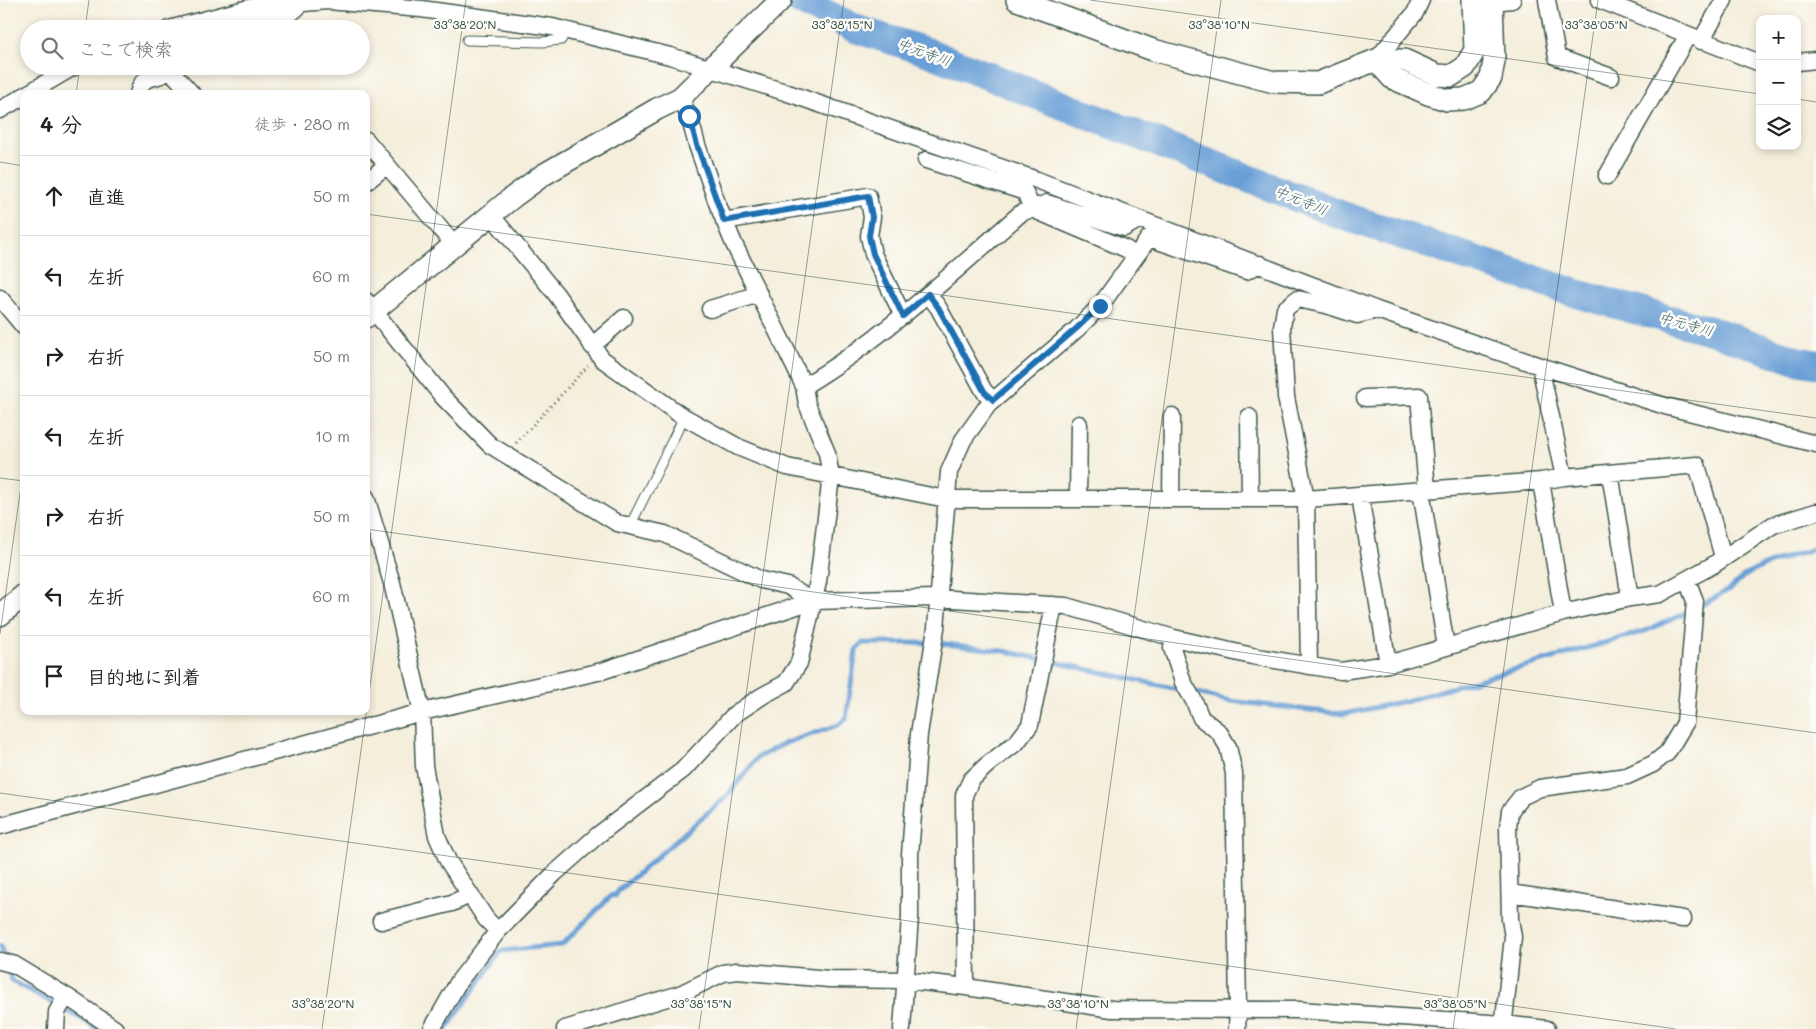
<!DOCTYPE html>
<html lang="ja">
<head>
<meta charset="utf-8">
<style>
  :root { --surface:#fff; --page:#f6f6f6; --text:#222; --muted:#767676; --line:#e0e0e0 }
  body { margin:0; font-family:Mali,"Klee One",sans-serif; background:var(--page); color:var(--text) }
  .controls { position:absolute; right:15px; top:15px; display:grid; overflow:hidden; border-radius:10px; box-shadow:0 2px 8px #0003 }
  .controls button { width:45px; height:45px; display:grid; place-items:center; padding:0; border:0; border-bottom:1px solid var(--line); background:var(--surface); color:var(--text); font:25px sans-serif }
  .stop { position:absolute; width:15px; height:15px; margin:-11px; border:4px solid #1f6fb2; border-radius:50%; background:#fff }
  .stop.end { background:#1f6fb2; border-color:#fff; box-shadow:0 1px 5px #0008 }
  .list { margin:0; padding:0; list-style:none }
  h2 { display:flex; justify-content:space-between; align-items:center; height:65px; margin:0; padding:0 20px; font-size:21px }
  h2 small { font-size:16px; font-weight:400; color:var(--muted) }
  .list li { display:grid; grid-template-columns:32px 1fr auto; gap:15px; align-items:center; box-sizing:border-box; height:80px; padding:0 20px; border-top:1px solid var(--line) }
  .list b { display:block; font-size:19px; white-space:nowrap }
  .list em { font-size:16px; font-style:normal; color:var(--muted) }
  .icon { flex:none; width:28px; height:28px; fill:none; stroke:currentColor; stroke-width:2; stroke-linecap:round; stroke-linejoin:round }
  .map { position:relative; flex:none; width:1816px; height:1029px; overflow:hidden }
  .search { position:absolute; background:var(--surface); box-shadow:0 2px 8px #0003; left:20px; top:20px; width:350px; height:55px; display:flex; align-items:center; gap:12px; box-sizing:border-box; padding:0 18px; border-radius:28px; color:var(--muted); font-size:19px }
  .panel { position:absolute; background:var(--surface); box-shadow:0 2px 8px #0003; left:20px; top:90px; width:350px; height:625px; border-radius:10px }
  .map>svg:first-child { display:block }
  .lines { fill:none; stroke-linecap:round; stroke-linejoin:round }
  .stream { stroke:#699fd6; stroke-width:5 }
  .river { stroke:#699fd6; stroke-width:29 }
  .service-casing { stroke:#3f584d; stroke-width:11 }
  .minor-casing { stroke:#3f584d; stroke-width:19 }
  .tertiary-casing { stroke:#3f584d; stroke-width:24 }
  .path { stroke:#3f584d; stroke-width:3; stroke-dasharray:1 4; stroke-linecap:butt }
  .service { stroke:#fff; stroke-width:9 }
  .minor { stroke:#fff; stroke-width:16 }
  .tertiary { stroke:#fff; stroke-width:21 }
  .route { stroke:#1f6fb2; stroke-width:6 }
  .ticks { fill:none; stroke:#1f3d34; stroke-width:1; stroke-opacity:0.45 }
  .labels { text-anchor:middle; stroke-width:5; stroke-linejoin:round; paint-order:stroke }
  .water-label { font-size:14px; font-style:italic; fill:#395f6d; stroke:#fdfcf7 }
  .ticks-label { font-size:12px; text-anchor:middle; fill:#1f3d34; stroke:#fdfcf7; stroke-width:5; stroke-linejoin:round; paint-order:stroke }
</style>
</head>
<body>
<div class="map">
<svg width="1816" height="1029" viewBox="0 0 1816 1029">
  <rect width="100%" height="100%" fill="#fdfcf7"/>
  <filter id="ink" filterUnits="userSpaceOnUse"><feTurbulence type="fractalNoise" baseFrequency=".02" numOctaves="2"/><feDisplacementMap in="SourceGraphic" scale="10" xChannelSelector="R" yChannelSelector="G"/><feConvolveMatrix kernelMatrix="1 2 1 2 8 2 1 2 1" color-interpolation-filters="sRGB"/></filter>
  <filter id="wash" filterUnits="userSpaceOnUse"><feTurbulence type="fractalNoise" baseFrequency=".0096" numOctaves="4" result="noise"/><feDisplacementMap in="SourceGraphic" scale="20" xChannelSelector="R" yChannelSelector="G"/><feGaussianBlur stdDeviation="1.12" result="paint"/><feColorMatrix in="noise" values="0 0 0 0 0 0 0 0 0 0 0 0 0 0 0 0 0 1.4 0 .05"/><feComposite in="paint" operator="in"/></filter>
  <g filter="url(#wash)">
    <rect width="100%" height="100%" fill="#f4eedb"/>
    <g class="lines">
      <!-- stream -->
      <path class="stream" d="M1193,692l37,9 114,13 62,-13 239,-70 48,-21 39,-22c14,-21 61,-32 84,-40
        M0,946l5,13
        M7,967l5,14 70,38 15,10
        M446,1029l55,-78 61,-6 50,-50 3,1 4,-6 108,-94 31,-39 28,-14 52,-18 8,-6 10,-69 7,-7h75l66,8 178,39"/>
      <!-- river -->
      <path class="river" d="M799,0l57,29 69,22 416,164 237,79 141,39 79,28 18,3"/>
    </g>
  </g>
  <g filter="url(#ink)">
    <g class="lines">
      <defs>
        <path id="service" d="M467,40l75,2 19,-2 5,-9
          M630,526l54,-109"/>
        <path id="minor" d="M1547,0l10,57 54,20
          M1600,0l160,63
          M1482,3l30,-3
          M169,29l84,-22 75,-6 93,8 131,18 118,29 115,36 252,88 340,130 163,56 125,40 151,38
          M233,29l58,-16 6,-5
          M1701,41l23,-41
          M1376,60l39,-47 6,-13
          M1797,62l19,-2
          M170,66v4l22,24
          M27,94l48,-28
          M138,94c6,-24 16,-11 32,-24
          M0,110l24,-14
          M366,140l88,105
          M926,160l99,32 7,17 94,40 10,7
          M1607,176l81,-141
          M366,182l21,-17
          M491,215l65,79 46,65 77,55 59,33 49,20 159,32h360l3,167
          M724,221l144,-25 4,21 -3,19 4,18 30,62
          M928,294l10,13 46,84 9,9
          M0,298l24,29
          M366,301l77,96 47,48 127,78 48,11 96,46 27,6 24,15
          M710,309l49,-15
          M1377,310l-20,5 -31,-10 -29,-6 -12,10 -3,18 4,70 20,102 235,-18 23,-4 133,-12 26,92
          M592,346l32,-28
          M1540,366l24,111
          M804,386c80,-48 147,-112 217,-173l26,-10 77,25 16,-9
          M1365,398l54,-2 8,94
          M1249,417l1,82
          M1610,473l20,125
          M1541,481l22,132
          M1421,490l25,157
          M1360,496l28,168
          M366,497l26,86 30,129 2,54 13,70 11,25 38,58 12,12
          M1078,499l1,-75
          M1171,499l1,-83
          M1174,638l-2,10 11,34 11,19 7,17 18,14 9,15 6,26 4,235 -1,21
          M0,826l422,-114 180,-41 210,-70 125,-3 129,8 108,32 78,18 89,15 47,-7 175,-51 67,-15 30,-4 53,-29 60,-40 43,-13
          M1510,893l173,26
          M381,921l71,-18 18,-8
          M0,961l15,4 51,31 49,33
          M966,987l-2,-192 7,-15 16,-15 30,-23 13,-17 24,-120
          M56,1029l1,-17 9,-16
          M432,1029l27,-48 39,-50 56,-57 44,-39 85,-65 52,-56 27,-18 24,-13 13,-20 19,-81 13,-105 -4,-24 -20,-49 -3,-18 -70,-142 -17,-41 -20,-58 -8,-29 -9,-18
          M565,1029l115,-35 43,-21 14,-2 92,8 76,1 61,7 146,22 187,1 205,14 43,5
          M902,1029l8,-112v-62l9,-121 17,-106 13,-156 14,-32 25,-35 89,-76 23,-23 49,-68 97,33 14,-7
          M1503,1029l10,-92 -3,-18 -2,-92 2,-16 11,-14 19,-9 87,-12 26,-12 14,-11 18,-30 10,-122 -8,-21"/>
        <path id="tertiary" d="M1017,0l136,50 121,32 44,1 58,-23h28l33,15 14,1 14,-9 10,-17 -2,-50
          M1376,60l16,18 36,16 19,6 17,-1 17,-7 10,-14 3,-17 -2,-61
          M366,317l147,-120 30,-22 114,-66 23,-11 101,-98
          M0,615l24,-20"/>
      </defs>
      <!-- service casing -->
      <use href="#service" class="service-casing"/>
      <!-- minor casing -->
      <use href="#minor" class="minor-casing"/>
      <!-- tertiary casing -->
      <use href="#tertiary" class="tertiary-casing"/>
      <!-- path -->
      <path class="path" d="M516,443l72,-77"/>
      <!-- service -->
      <use href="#service" class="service"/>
      <!-- minor -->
      <use href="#minor" class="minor"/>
      <!-- tertiary -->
      <use href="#tertiary" class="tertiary"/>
    </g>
  </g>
  <g class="lines" filter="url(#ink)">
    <!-- route -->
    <path class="route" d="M689,116l8,29 27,76 144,-25 4,21 -3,19 4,18 30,62 25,-22 10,13 46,84 9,9 84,-72 23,-22"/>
  </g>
  <!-- ticks -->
  <path class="ticks" d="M1090,0l670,94M85,29l4,-29M76,94l4,-28M1797,99l19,3M0,162l24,4M366,214l1450,204M0,478l24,3M366,529l1450,204M0,634l24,-169M0,793l1676,236M322,1029l144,-1029M699,1029l145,-1029M1076,1029l145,-1029M1453,1029l145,-1029"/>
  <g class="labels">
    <!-- water labels -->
    <g class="water-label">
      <text transform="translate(924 52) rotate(20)" y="5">中元寺川</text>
      <text transform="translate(1301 200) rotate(22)" y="5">中元寺川</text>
      <text transform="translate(1686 324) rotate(15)" y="5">中元寺川</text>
    </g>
  </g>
  <g class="ticks-label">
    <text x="465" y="29">33°38'20"N</text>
    <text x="842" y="29">33°38'15"N</text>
    <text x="1219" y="29">33°38'10"N</text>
    <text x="1596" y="29">33°38'05"N</text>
    <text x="323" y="1008">33°38'20"N</text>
    <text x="701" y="1008">33°38'15"N</text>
    <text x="1078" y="1008">33°38'10"N</text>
    <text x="1455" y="1008">33°38'05"N</text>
  </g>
</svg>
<div class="controls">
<button>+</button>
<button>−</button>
<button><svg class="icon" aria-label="layers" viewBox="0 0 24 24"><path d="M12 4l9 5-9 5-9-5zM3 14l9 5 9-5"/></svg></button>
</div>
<div class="stop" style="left:689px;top:116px"></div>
<div class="stop end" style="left:1100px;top:306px"></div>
<div class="search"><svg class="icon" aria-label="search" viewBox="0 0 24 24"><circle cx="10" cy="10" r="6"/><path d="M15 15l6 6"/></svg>ここで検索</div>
<section class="panel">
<h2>4 分<small>徒歩 · 280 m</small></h2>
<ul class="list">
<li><svg class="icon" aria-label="ahead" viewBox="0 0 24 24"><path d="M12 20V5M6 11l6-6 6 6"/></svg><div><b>直進</b></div><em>50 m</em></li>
<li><svg class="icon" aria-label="left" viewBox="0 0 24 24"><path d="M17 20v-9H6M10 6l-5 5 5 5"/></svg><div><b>左折</b></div><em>60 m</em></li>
<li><svg class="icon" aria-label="right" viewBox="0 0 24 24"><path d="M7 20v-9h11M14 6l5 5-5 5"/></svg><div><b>右折</b></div><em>50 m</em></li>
<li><svg class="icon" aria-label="left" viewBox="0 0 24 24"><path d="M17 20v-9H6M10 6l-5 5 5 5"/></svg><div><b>左折</b></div><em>10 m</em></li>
<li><svg class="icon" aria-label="right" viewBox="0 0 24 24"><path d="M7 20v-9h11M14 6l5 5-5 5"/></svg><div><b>右折</b></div><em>50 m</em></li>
<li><svg class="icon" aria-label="left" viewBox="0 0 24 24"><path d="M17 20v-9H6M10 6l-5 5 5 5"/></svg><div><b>左折</b></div><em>60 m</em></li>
<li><svg class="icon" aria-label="arrive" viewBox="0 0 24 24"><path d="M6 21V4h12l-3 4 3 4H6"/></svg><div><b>目的地に到着</b></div></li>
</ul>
</section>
</div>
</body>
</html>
